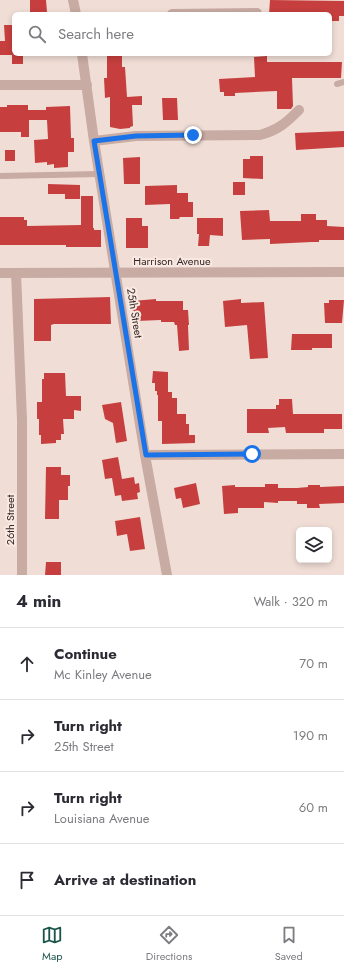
<!DOCTYPE html>
<html lang="en">
<head>
<meta charset="utf-8">
<style>
  :root { --surface:#fff; --page:#f7f7f7; --text:#2b2b33; --muted:#7c7c81; --line:#e1e1e2; --accent:#1b544a }
  body { margin:0; font-family:Jost,sans-serif; background:var(--page); color:var(--text) }
  .controls { position:absolute; right:12px; bottom:12px; display:grid; overflow:hidden; border-radius:6px; box-shadow:0 2px 6px #0003 }
  .controls button { width:36px; height:36px; display:grid; place-items:center; padding:0; border:0; border-bottom:1px solid var(--line); background:var(--surface); color:var(--text); font:20px sans-serif }
  .stop { position:absolute; width:12px; height:12px; margin:-9px; border:3px solid #1a73e8; border-radius:50%; background:#fff }
  .stop.end { background:#1a73e8; border-color:#fff; box-shadow:0 1px 4px #0008 }
  .list { margin:0; padding:0; list-style:none }
  h2 { display:flex; justify-content:space-between; align-items:center; height:52px; margin:0; padding:0 16px; font-size:17px }
  h2 small { font-size:13px; font-weight:400; color:var(--muted) }
  .list li { display:grid; grid-template-columns:26px 1fr auto; gap:12px; align-items:center; box-sizing:border-box; height:72px; padding:0 16px; border-top:1px solid var(--line) }
  .list b { display:block; font-size:15px; white-space:nowrap }
  .list p { margin:0; font-size:13px; white-space:nowrap; color:var(--muted) }
  .list em { font-size:13px; font-style:normal; color:var(--muted) }
  .icon { flex:none; width:22px; height:22px; fill:none; stroke:currentColor; stroke-width:2; stroke-linecap:round; stroke-linejoin:round }
  .map { position:relative; flex:none; width:344px; height:575px; overflow:hidden }
  .search { position:absolute; background:var(--surface); box-shadow:0 2px 6px #0003; left:12px; right:12px; top:12px; height:44px; display:flex; align-items:center; gap:10px; box-sizing:border-box; padding:0 14px; border-radius:6px; color:var(--muted); font-size:15px }
  .sheet { height:340px; background:var(--surface) }
  nav { display:flex; justify-content:space-around; align-items:center; box-sizing:border-box; height:56px; border-top:1px solid var(--line); background:var(--surface); font-size:11px; color:var(--muted) }
  nav a { display:grid; justify-items:center; gap:2px }
  nav .on { color:var(--accent) }
  .map>svg:first-child { display:block }
  .building { fill:#c63f3e }
  .lines { fill:none; stroke-linecap:round; stroke-linejoin:round }
  .lane { stroke:#c8aba2; stroke-width:6 }
  .street { stroke:#c8aba2; stroke-width:10 }
  .route { stroke:#1a73e8; stroke-width:5 }
  .labels { text-anchor:middle; stroke-width:4; stroke-linejoin:round; paint-order:stroke }
  .street-label { font-size:11px; fill:#332625; stroke:#f9e9e2 }
</style>
</head>
<body>
<div class="map">
<svg width="344" height="575" viewBox="0 0 344 575">
  <rect width="100%" height="100%" fill="#f0ded6"/>
  <!-- building -->
  <path class="building" d="M30,0h16l1,12h-17z
    M270,0l74,1v15h-5v5h-9v-7h-61z
    M4,25h10v29h9v10h-11v-9h-12v-14h5z
    M107,54h15v13h3l2,30 15,-1v9h-10l1,21 -3,1v1l-10,1 -10,-2v-30l-5,1 -1,-20h3z
    M267,56v6h75l-1,16h-49l1,28 -2,3h-14v-18l-42,2v3h-11v-4h-4l-1,-13 36,-2 -1,-20z
    M162,98h15l1,22h-15z
    M7,105h21v5h18v-3l24,-1 1,32h3v14h-6v15l-14,1v-4l-7,1v-3l-12,1 -1,-23 14,-1 -1,-19h-18v17h-8v-5h-21v-25h7z
    M344,131v16l-48,3 -1,-17z
    M5,150h10v11h-10z
    M250,156h13v23l-20,-1v-19h7z
    M140,157v27h-16l-1,-26z
    M233,182h12v13h-12z
    M48,184l32,1v14h-15v-5h-17z
    M177,185v8h11v9h5v15h-13l-1,2h-9v-15l-25,1v-19z
    M81,196h12v32h1v2h7v17h-35v-2h-66v-28h24v3h3v6l54,-1z
    M269,210l1,11h31v-7h15v6h11v6l17,1v13h-25v2h-7l-42,2v-5l-28,1 -2,-29z
    M126,218h16v8h6v22h-22z
    M197,218h26v18l-13,-1 -1,11h-11l1,-12h-2z
    M110,297l1,27h-57l-3,1v16h-17v-42z
    M156,299v2h27v9h5l1,15h-1l1,25 -10,1 -2,-26h-2l-1,-3h-13v-2l-25,1v-6h-3l-1,-14z
    M241,299v4l23,-1 4,56 -18,1 -3,-34 -22,2 -2,-26z
    M329,300h15l-2,23h-17l-1,-20h5z
    M292,334h40v14h-20v2h-21z
    M153,371l15,1v20h4v6h5v16h9v10h3v11h6v8l-33,1v-23h-4v-26h-1v-4h-2v-8h-3z
    M44,373h21l1,23h15v15l-7,-1v9h-11l1,15h-3v6h-5v3l-15,1v-9h-2v-16h-2v-17h5v-23h2z
    M279,399h13l1,15h49v15h-18v4h-38l-1,-6 -17,1 1,5h-22v-24h29v-4h3z
    M121,402l6,39 -11,2 -3,-20 -8,-4 -3,-14z
    M118,457l4,22 12,-2 1,7 4,-1 1,9 -3,1 1,6 -16,2 -1,-6 -6,1 -3,-18 -7,1 -3,-19z
    M46,467h15v8h9v11h-2v14h-9v19h-14z
    M196,483l4,21 -17,4 -2,-10 -5,1 -2,-11z
    M265,484h13v4h19l11,-1v-2h12v2l24,-1v17l-25,1 1,4h-13v-4h-10v-3h-19v2l-14,-1v6h-26v5l-14,1 -2,-28 13,-1v2h30z
    M140,517l5,32 -15,2 -3,-17 -10,2 -2,-15z
    M46,562h15v13h-16z"/>
  <g class="lines">
    <!-- lane -->
    <path class="lane" d="M337,84l7,-2
      M0,176l100,-2"/>
    <!-- street -->
    <path class="street" d="M73,0l3,14
      M172,14l85,-1
      M82,54l12,87 51,314 22,120
      M0,85h87
      M94,141l42,-5 124,-1c18,-5 26,-12 39,-25
      M0,273l344,-1
      M16,273l6,147v155
      M145,455l199,-1"/>
  </g>
  <g class="lines">
    <!-- route -->
    <path class="route" d="M193,135l-57,1 -42,5 52,314 106,-1"/>
  </g>
  <g class="labels">
    <!-- street labels -->
    <g class="street-label">
      <text x="172" y="265">Harrison Avenue</text>
      <text transform="translate(135 313) rotate(81)" y="4">25th Street</text>
      <text transform="translate(10 520) rotate(-90)" y="4">26th Street</text>
    </g>
  </g>
</svg>
<div class="controls">
<button><svg class="icon" aria-label="layers" viewBox="0 0 24 24"><path d="M12 4l9 5-9 5-9-5zM3 14l9 5 9-5"/></svg></button>
</div>
<div class="stop" style="left:252px;top:454px"></div>
<div class="stop end" style="left:193px;top:135px"></div>
<div class="search"><svg class="icon" aria-label="search" viewBox="0 0 24 24"><circle cx="10" cy="10" r="6"/><path d="M15 15l6 6"/></svg>Search here</div>
</div>
<section class="sheet">
<h2>4 min<small>Walk · 320 m</small></h2>
<ul class="list">
<li><svg class="icon" aria-label="ahead" viewBox="0 0 24 24"><path d="M12 20V5M6 11l6-6 6 6"/></svg><div><b>Continue</b><p>Mc Kinley Avenue</p></div><em>70 m</em></li>
<li><svg class="icon" aria-label="right" viewBox="0 0 24 24"><path d="M7 20v-9h11M14 6l5 5-5 5"/></svg><div><b>Turn right</b><p>25th Street</p></div><em>190 m</em></li>
<li><svg class="icon" aria-label="right" viewBox="0 0 24 24"><path d="M7 20v-9h11M14 6l5 5-5 5"/></svg><div><b>Turn right</b><p>Louisiana Avenue</p></div><em>60 m</em></li>
<li><svg class="icon" aria-label="arrive" viewBox="0 0 24 24"><path d="M6 21V4h12l-3 4 3 4H6"/></svg><div><b>Arrive at destination</b></div></li>
</ul>
</section>
<nav>
<a class="on"><svg class="icon" aria-label="map" viewBox="0 0 24 24"><path d="M3 6l6-2 6 2 6-2v14l-6 2-6-2-6 2zM9 4v14M15 6v14"/></svg>Map</a>
<a><svg class="icon" aria-label="directions" viewBox="0 0 24 24"><path d="M12 3l9 9-9 9-9-9zM9 14v-3h6M13 9l2 2-2 2"/></svg>Directions</a>
<a><svg class="icon" aria-label="saved" viewBox="0 0 24 24"><path d="M7 4h10v16l-5-4-5 4z"/></svg>Saved</a>
</nav>
</body>
</html>
